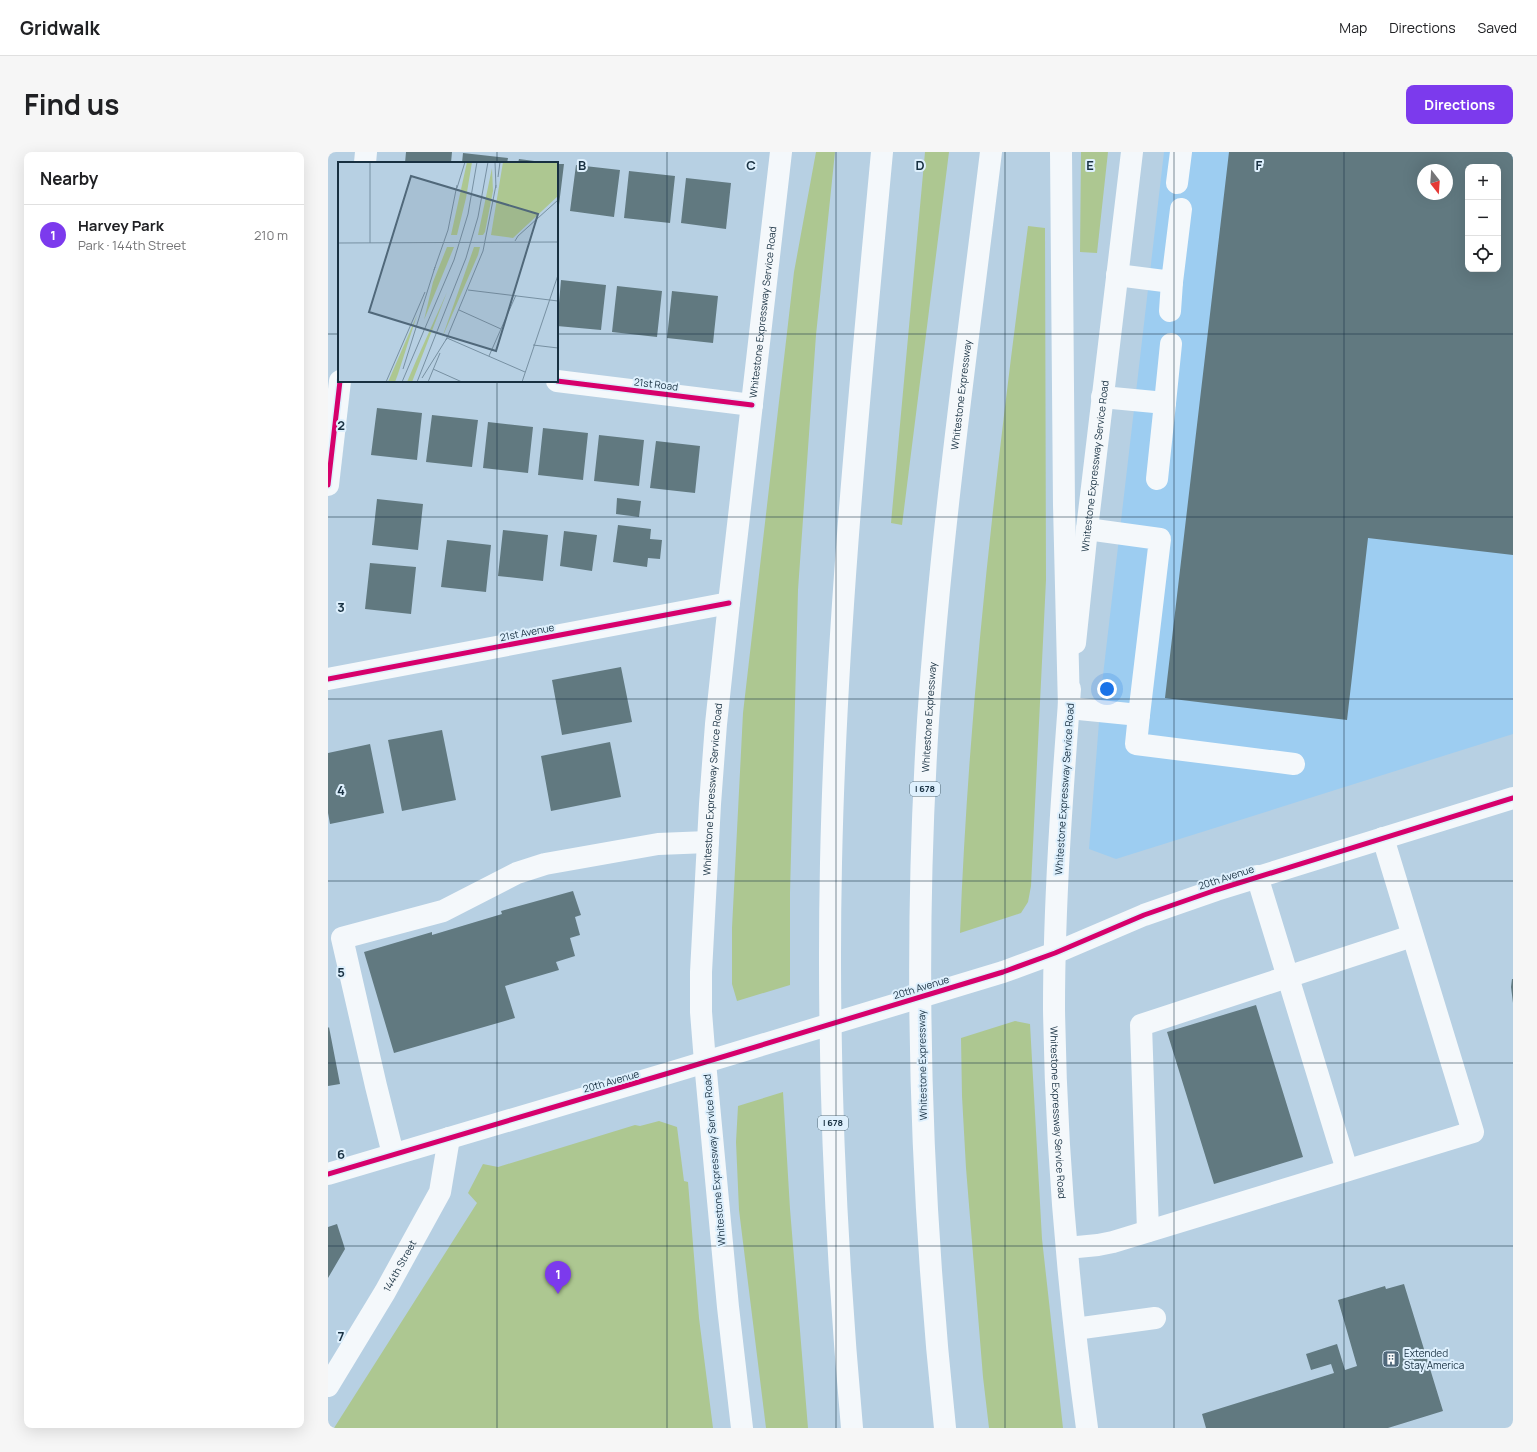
<!DOCTYPE html>
<html lang="en">
<head>
<meta charset="utf-8">
<style>
  :root { --surface:#fff; --page:#f6f6f6; --text:#202124; --muted:#757577; --line:#e0e0e0; --accent:#7c3aed }
  body { margin:0; font-family:Manrope,sans-serif; background:var(--page); color:var(--text) }
  .controls { position:absolute; right:12px; top:12px; display:grid; overflow:hidden; border-radius:8px; box-shadow:0 4px 16px #0002 }
  .controls button { width:36px; height:36px; display:grid; place-items:center; padding:0; border:0; border-bottom:1px solid var(--line); background:var(--surface); color:var(--text); font:20px sans-serif }
  .compass { position:absolute; left:1089px; top:12px; width:36px; height:36px; border-radius:50%; background:var(--surface); box-shadow:0 4px 16px #0002; rotate:163deg }
  .you { position:absolute; left:779px; top:537px; width:14px; height:14px; margin:-10px; border:3px solid #fff; border-radius:50%; background:#1a73e8; box-shadow:0 0 0 6px #1a73e833 }
  .badge { display:grid; place-items:center; width:26px; height:26px; border-radius:50%; background:var(--accent); color:#fff; font-size:13px; font-weight:700 }
  .pin { position:absolute; translate:-50% -33px; filter:drop-shadow(0 1px 2px #0008) }
  .pin::after { content:''; position:absolute; top:21px; width:14px; height:12px; background:inherit; clip-path:polygon(0 0,100% 0,50% 100%) }
  .list { margin:0; padding:0; list-style:none }
  h2 { display:flex; justify-content:space-between; align-items:center; height:52px; margin:0; padding:0 16px; font-size:17px }
  h2 small { font-size:13px; font-weight:400; color:var(--muted) }
  .list li { display:grid; grid-template-columns:26px 1fr auto; gap:12px; align-items:center; box-sizing:border-box; height:60px; padding:0 16px; border-top:1px solid var(--line) }
  .list b { display:block; font-size:15px; white-space:nowrap }
  .list p { margin:0; font-size:13px; white-space:nowrap; color:var(--muted) }
  .list em { font-size:13px; font-style:normal; color:var(--muted) }
  .icon { flex:none; width:22px; height:22px; fill:none; stroke:currentColor; stroke-width:2; stroke-linecap:round; stroke-linejoin:round }
  .map { position:relative; flex:none; width:1185px; height:1276px; overflow:hidden; border-radius:8px }
  header { display:flex; align-items:center; gap:24px; box-sizing:border-box; height:56px; padding:0 20px; background:var(--surface); border-bottom:1px solid var(--line) }
  header strong { font-size:19px }
  nav { display:flex; gap:22px; margin-inline-start:auto; font-size:14px }
  .intro { display:flex; align-items:center; justify-content:space-between; box-sizing:border-box; height:96px; padding:0 24px }
  h1 { margin:0; font-size:28px }
  .button { padding:10px 18px; border-radius:8px; background:var(--accent); color:#fff; font-size:14px; font-weight:700 }
  main { display:flex; gap:24px; padding:0 24px }
  aside { flex:1; background:var(--surface); border-radius:8px; box-shadow:0 4px 16px #0002 }
  .map>svg:first-child { display:block }
  .built { fill:#9dcdf1; fill-rule:evenodd }
  .green { fill:#adc791 }
  .building { fill:#617980; fill-rule:evenodd }
  .lines { fill:none; stroke-linecap:round; stroke-linejoin:round }
  .minor { stroke:#f4f8fb; stroke-width:22 }
  .major { stroke:#f4f8fb; stroke-width:22 }
  .highway { stroke:#f4f8fb; stroke-width:22 }
  .cycleway-casing { stroke:#def0fd; stroke-width:8 }
  .cycleway { stroke:#d6006c; stroke-width:5 }
  .grid { fill:none; stroke:#183041; stroke-width:1; stroke-opacity:0.55 }
  .labels { text-anchor:middle; stroke-width:4; stroke-linejoin:round; paint-order:stroke }
  .shield { fill:#def0fd; stroke:#536a79; stroke-width:1 }
  .shield-label { font-size:9px; font-weight:bold; fill:#183041 }
  .street-label { font-size:10px; fill:#183041; stroke:#def0fd }
  .poi-label { font-size:10px; fill:#183041; stroke:#def0fd; text-anchor:start }
  .inset-road { fill:none; stroke:#7790a2; stroke-width:1 }
  .view { fill:#50687a; fill-opacity:0.15; stroke:#50687a; stroke-width:2 }
  .inset-edge { fill:none; stroke:#183041; stroke-width:2 }
  .grid-label { font-size:13px; text-anchor:middle; font-weight:bold; fill:#183041; stroke:#def0fd; stroke-width:4; stroke-linejoin:round; paint-order:stroke }
</style>
</head>
<body>
<header>
<strong>Gridwalk</strong>
<nav><a>Map</a><a>Directions</a><a>Saved</a></nav>
</header>
<div class="intro"><h1>Find us</h1><a class="button">Directions</a></div>
<main>
<aside>
<h2>Nearby<small></small></h2>
<ul class="list">
<li><span class="badge">1</span><div><b>Harvey Park</b><p>Park · 144th Street</p></div><em>210 m</em></li>
</ul>
</aside>
<div class="map">
<svg width="1185" height="1276" viewBox="0 0 1185 1276">
  <rect width="100%" height="100%" fill="#b7d0e3"/>
  <!-- built -->
  <path class="built" d="M836,0h349v582l-397,125 -27,-10 13,-165zM1140,15h30v102h-30zM1095,18h24v24h-24z"/>
  <!-- green -->
  <path class="green" d="M488,0h19l-19,183 -18,255 -8,303v92l-53,16 -5,-17v-56l11,-215 51,-441z
    M597,0h24l-47,373 -11,-2z
    M753,0h27l-11,101 -17,-1z
    M700,74l17,2 1,352 -15,306 -3,16 -7,11 -61,20c9,-237 37,-472 68,-707z
    M687,869l15,3 12,215 21,189h-74l-6,-51 -17,-209 -4,-72 -1,-58z
    M455,940l7,117 18,219h-42l-27,-218 -3,-68 2,-36z
    M331,969l18,6 7,54 4,1 11,136 14,110h-379l143,-225 -9,-10 15,-29 15,3 137,-42 5,1z"/>
  <!-- building -->
  <path class="building" d="M78,0h46l-1,11h-46z
    M901,0h284v403l-145,-17 -21,182 -182,-22zM1140,15h30v102h-30zM1095,18h24v24h-24z
    M135,1l45,5 -1,5h-45z
    M191,7l23,3v1h-24z
    M229,12h7l-6,49h-1z
    M248,13l44,5 -6,47 -44,-6z
    M301,19l46,5 -5,47 -46,-5z
    M358,26l45,5 -5,46 -45,-6z
    M233,128l45,5 -5,45 -44,-4z
    M289,134l45,5 -5,46 -45,-5z
    M344,139l46,5 -5,47 -46,-5z
    M49,256l45,5 -5,47 -46,-5z
    M104,263l46,5 -6,47 -46,-5z
    M160,270l45,5 -5,46 -45,-5z
    M215,276l45,5 -5,47 -45,-5z
    M271,283l45,5 -5,46 -45,-5z
    M328,289l44,5 -5,47 -45,-5z
    M289,346l24,3 -2,16 -23,-3z
    M49,347l46,5 -5,46 -46,-5z
    M290,373l33,4 -1,10 12,1 -2,19 -12,-1 -1,9 -34,-5z
    M175,378l45,5 -5,46 -45,-5z
    M236,379l33,4 -5,36 -32,-5z
    M119,388l44,5 -5,47 -45,-5z
    M42,411l46,4 -5,47 -46,-5z
    M293,515l11,55 -70,13 -10,-55z
    M114,578l14,70 -54,11 -14,-71z
    M282,590l11,55 -70,14 -10,-55z
    M42,592l14,69 -54,11 -2,-11v-60z
    M245,739l8,24 -6,2 5,18 -10,3 5,18 -19,6 3,8 -54,16 10,32 -121,35 -30,-101 68,-20v3l70,-21 -1,-3z
    M1184,827h1v24l-2,-16z
    M928,853l47,152 -89,27 -47,-152z
    M1,875l11,57 -12,2v-58z
    M9,1072l8,25 -17,29v-51z
    M1076,1132l39,127 -55,17h-182l-4,-14 132,-41 -3,-9 -20,6 -5,-16 31,-10 8,26 12,-4 -19,-66 47,-14 1,3z"/>
  <g class="lines">
    <!-- minor -->
    <g class="minor">
      <path d="M37,11l1,-11"/>
      <path d="M849,31l4,-31"/>
      <path d="M789,123l55,7 9,-73"/>
      <path d="M842,159l2,-29"/>
      <path d="M229,229l195,24"/>
      <path d="M774,245l63,6 6,-59"/>
      <path d="M829,327l8,-76"/>
      <path d="M0,333l12,-104"/>
      <path d="M0,527l401,-76"/>
      <path d="M741,556l70,7 21,-176 -73,-10"/>
      <path d="M811,563l-3,29 158,20"/>
      <path d="M929,724l90,294"/>
      <path d="M65,1002l-17,-68 -34,-148 101,-27 74,-38 28,-9 113,-20 50,-2"/>
      <path d="M0,1022l341,-101 334,-101 52,-19 89,-38 72,-25 297,-92"/>
      <path d="M820,1079l-7,-206 271,-89"/>
      <path d="M739,1096l31,-3 15,-3 360,-110 -90,-294"/>
      <path d="M747,1177l80,-11"/>
      <path id="s1" d="M0,1234l57,-94 55,-100 9,-54"/>
    </g>
    <!-- major -->
    <g class="major">
      <path id="s2" d="M747,491l12,-114 45,-377"/>
      <path id="s3" d="M742,537c-8,106 -16,213 -16,320 2,140 14,280 33,419"/>
      <path id="s4" d="M414,1276l-14,-121 -23,-245 -4,-50v-40l9,-168 6,-80 13,-121 52,-451"/>
    </g>
    <!-- highway -->
    <g class="highway">
      <path d="M733,0l3,353 5,203"/>
      <path d="M524,1276c-17,-188 -25,-376 -21,-565 5,-238 29,-474 51,-711"/>
      <path id="s5" d="M617,1276c-25,-234 -32,-471 -17,-707 13,-190 40,-380 63,-569"/>
    </g>
    <defs>
      <path id="cycleway" d="M229,229l195,24
        M0,333l12,-104
        M0,527l401,-76
        M0,1022l341,-101 334,-101 52,-19 89,-38 72,-25 297,-92"/>
    </defs>
    <!-- cycleway casing -->
    <use href="#cycleway" class="cycleway-casing"/>
    <!-- cycleway -->
    <use href="#cycleway" class="cycleway"/>
  </g>
  <!-- grid -->
  <path class="grid" d="M169,0v11M339,0v1276M508,0v1276M677,0v1276M846,0v1276M1016,0v1276M0,182h11M229,182h956M169,229v1047M0,365h1185M0,547h1185M0,729h1185M0,911h1185M0,1094h1185"/>
  <!-- icons -->
  <defs>
    <symbol id="building-square" viewBox="-11 -11 22 22"><rect x="-9" y="-9" width="18" height="18" rx="4" fill="#50687a" stroke="#def0fd"/><path d="M-4-6H4V6H1V3H-1V6H-4ZM-2.5-4.3h1.7v1.8h-1.7ZM.8-4.3h1.7v1.8H.8ZM-2.5-1h1.7V.8h-1.7ZM.8-1h1.7V.8H.8Z" fill="#fff"/></symbol>
  </defs>
  <g fill-rule="evenodd">
    <use href="#building-square" x="1053" y="1197" width="20" height="20"/>
  </g>
  <g class="labels">
    <!-- shield labels -->
    <g class="shield">
      <rect x="582" y="630" width="30" height="14" rx="3"/>
      <rect x="490" y="964" width="30" height="14" rx="3"/>
    </g>
    <g class="shield-label">
      <text x="597" y="640">I 678</text>
      <text x="505" y="974">I 678</text>
    </g>
    <!-- street labels -->
    <g class="street-label">
      <text dy="4" stroke="none"><textPath href="#s4" startOffset="1121">Whitestone Expressway Service Road</textPath></text>
      <text transform="translate(328 232) rotate(7)" y="4">21st Road</text>
      <text dy="4" stroke="none"><textPath href="#s5" startOffset="1036">Whitestone Expressway</textPath></text>
      <text dy="4" stroke="none"><textPath href="#s2" startOffset="178">Whitestone Expressway Service Road</textPath></text>
      <text transform="translate(199 480) rotate(-11)" y="4">21st Avenue</text>
      <text dy="4" stroke="none"><textPath href="#s5" startOffset="712">Whitestone Expressway</textPath></text>
      <text dy="4" stroke="none"><textPath href="#s4" startOffset="641">Whitestone Expressway Service Road</textPath></text>
      <text transform="translate(736 637) rotate(-86)" y="4">Whitestone Expressway Service Road</text>
      <text transform="translate(898 725) rotate(-18)" y="4">20th Avenue</text>
      <text transform="translate(593 835) rotate(-17)" y="4">20th Avenue</text>
      <text transform="translate(594 913) rotate(-91)" y="4">Whitestone Expressway</text>
      <text transform="translate(283 929) rotate(-16)" y="4">20th Avenue</text>
      <text dy="4" stroke="none"><textPath href="#s3" startOffset="424">Whitestone Expressway Service Road</textPath></text>
      <text transform="translate(386 1008) rotate(-95)" y="4">Whitestone Expressway Service Road</text>
      <text dy="4" stroke="none"><textPath href="#s1" startOffset="140">144th Street</textPath></text>
    </g>
    <!-- poi labels -->
    <g class="poi-label">
      <text x="1076" y="1205">Extended<tspan x="1076" dy="12">Stay America</tspan></text>
    </g>
  </g>
  <!-- overview -->
  <g transform="translate(10 10)">
    <rect width="220" height="220" fill="#b7d0e3"/>
    <path d="M129,0h5l-6,36 -9,37h-6zM165,0h55v34l-45,42 -22,-3zM154,6l1,23 -8,41 -2,3h-5zM109,85h7l-30,73 9,-38zM136,85h6l-2,8 -36,83zM109,130l-35,90h-5l9,-21zM79,153l-19,59 -3,8h-7z" fill="#adc791"/>
    <path class="inset-road" d="M32,0v81M157,0l1,26M160,15l2,-15M119,26l8,-26M177,79l3,-5 40,-36M0,81l220,-1M96,108l14,-40 9,-45M130,128l90,11M121,148l42,19M109,176l78,34M108,178l37,-89 13,-66M195,183l25,3M151,194l27,-61M65,207l32,-102M95,207l29,13M84,216l25,-40M48,220l39,-90M64,220l52,-122 14,-46 9,-52M79,220l49,-124 12,-41 10,-55M90,220l12,-29M184,220l36,-107"/>
    <path class="view" d="M73,14l127,38 -42,137 -127,-39z"/>
    <rect width="220" height="220" class="inset-edge"/>
  </g>
  <g class="grid-label">
    <text x="254" y="18">B</text>
    <text x="423" y="18">C</text>
    <text x="592" y="18">D</text>
    <text x="762" y="18">E</text>
    <text x="931" y="18">F</text>
    <text x="13" y="278">2</text>
    <text x="13" y="460">3</text>
    <text x="13" y="643">4</text>
    <text x="13" y="825">5</text>
    <text x="13" y="1007">6</text>
    <text x="13" y="1189">7</text>
  </g>
</svg>
<div class="controls">
<button>+</button>
<button>−</button>
<button><svg class="icon" aria-label="locate" viewBox="0 0 24 24"><circle cx="12" cy="12" r="6"/><path d="M12 2v4M12 18v4M2 12h4M18 12h4"/></svg></button>
</div>
<svg class="compass" viewBox="-18 -18 36 36"><path d="M0-13l5 13h-10z" fill="#e53935"/><path d="M0 13l5-13h-10z" fill="#757577"/></svg>
<div class="you"></div>
<div class="pin badge" style="left:230px;top:1142px">1</div>
</div>
</main>
</body>
</html>
